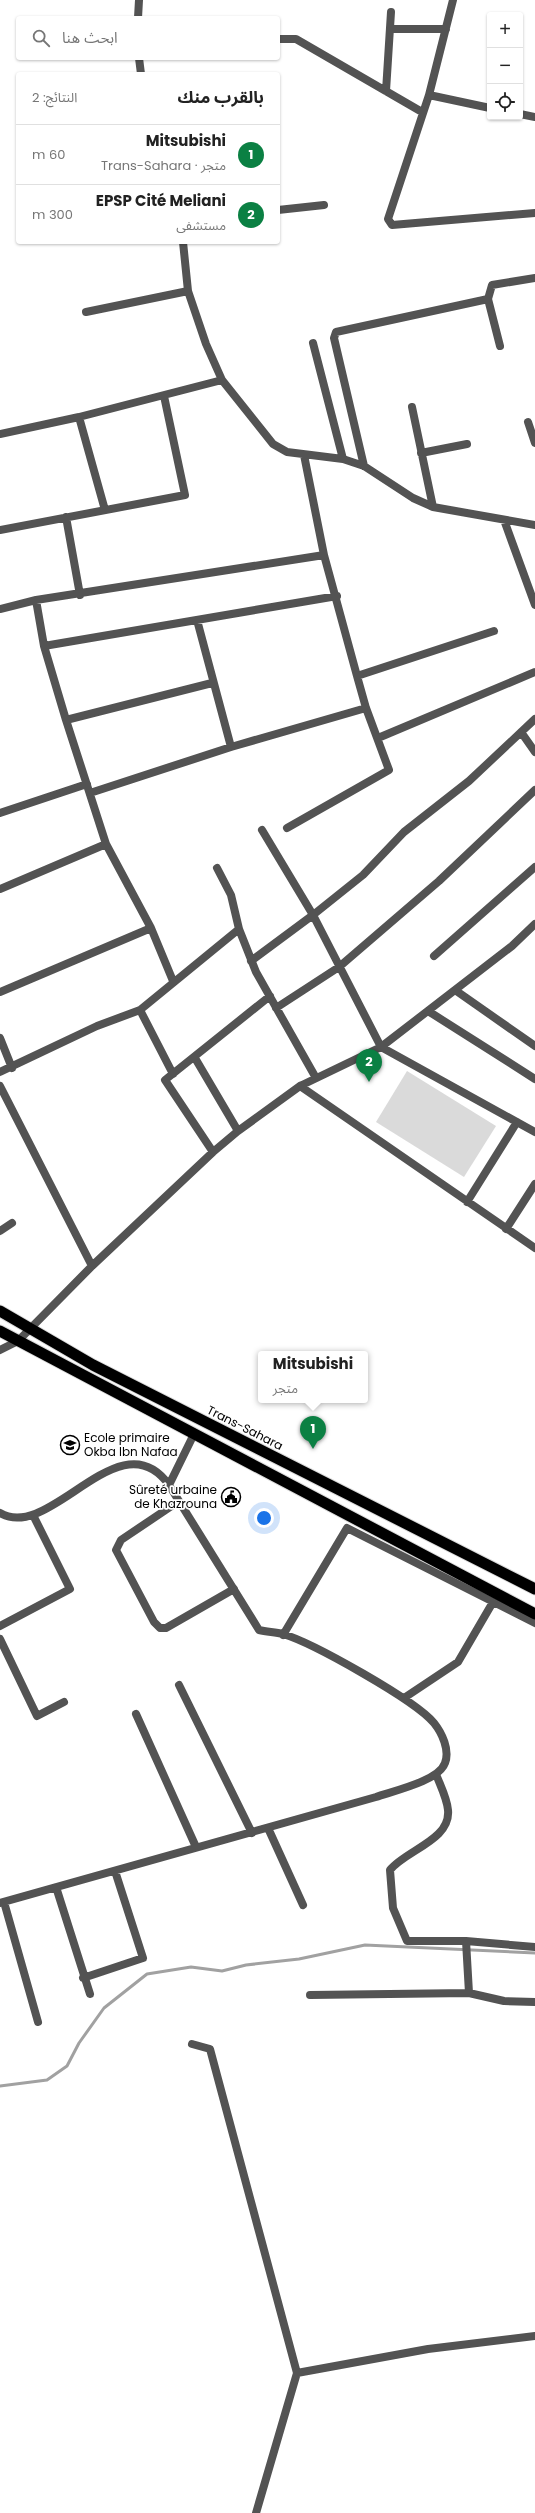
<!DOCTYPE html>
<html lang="ar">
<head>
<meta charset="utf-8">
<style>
  :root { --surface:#fff; --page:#f6f6f6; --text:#222; --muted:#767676; --line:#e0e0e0; --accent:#0b8043 }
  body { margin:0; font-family:Poppins,"Noto Sans Arabic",sans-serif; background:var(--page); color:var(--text); direction:rtl }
  .controls { position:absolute; right:12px; top:12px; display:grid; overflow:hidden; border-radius:4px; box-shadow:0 1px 3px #0004 }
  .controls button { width:36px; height:36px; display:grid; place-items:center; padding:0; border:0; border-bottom:1px solid var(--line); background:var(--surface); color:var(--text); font:20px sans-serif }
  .you { position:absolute; left:264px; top:1518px; width:14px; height:14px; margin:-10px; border:3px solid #fff; border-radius:50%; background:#1a73e8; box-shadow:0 0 0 6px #1a73e833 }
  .badge { display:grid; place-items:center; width:26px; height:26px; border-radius:50%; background:var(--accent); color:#fff; font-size:13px; font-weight:700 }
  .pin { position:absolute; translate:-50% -33px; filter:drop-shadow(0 1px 2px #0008) }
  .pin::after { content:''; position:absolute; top:21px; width:14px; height:12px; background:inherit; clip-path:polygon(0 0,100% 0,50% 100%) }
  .popup { position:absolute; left:258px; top:1351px; width:110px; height:52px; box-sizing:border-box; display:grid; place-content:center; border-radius:4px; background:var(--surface); filter:drop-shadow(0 1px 3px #0005); font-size:13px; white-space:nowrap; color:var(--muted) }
  .popup b { font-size:15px; color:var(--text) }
  .popup::after { content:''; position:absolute; left:50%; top:100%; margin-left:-8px; border:8px solid transparent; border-top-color:var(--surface) }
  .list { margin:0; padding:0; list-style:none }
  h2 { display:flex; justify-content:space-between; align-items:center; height:52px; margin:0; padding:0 16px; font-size:17px }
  h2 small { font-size:13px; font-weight:400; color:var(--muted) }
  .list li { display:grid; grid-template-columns:26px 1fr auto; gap:12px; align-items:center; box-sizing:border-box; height:60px; padding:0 16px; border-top:1px solid var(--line) }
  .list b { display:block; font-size:15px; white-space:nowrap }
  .list p { margin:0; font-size:13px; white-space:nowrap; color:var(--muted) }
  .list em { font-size:13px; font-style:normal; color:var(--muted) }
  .icon { flex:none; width:22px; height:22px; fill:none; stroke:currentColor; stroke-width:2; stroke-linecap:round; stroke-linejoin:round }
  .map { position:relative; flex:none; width:535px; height:2513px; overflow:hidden; direction:ltr }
  .search { position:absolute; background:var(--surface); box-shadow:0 1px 3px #0004; left:16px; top:16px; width:264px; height:44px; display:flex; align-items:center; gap:10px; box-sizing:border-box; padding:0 14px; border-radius:4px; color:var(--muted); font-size:15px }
  .panel { position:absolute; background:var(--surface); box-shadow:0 1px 3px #0004; left:16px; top:72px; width:264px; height:172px; border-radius:4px; direction:rtl }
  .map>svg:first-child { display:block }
  .green { fill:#dadada }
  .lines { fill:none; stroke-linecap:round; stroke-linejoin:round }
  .stream { stroke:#a1a1a1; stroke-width:3 }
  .trunk-casing { stroke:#dbdbdb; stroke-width:13 }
  .minor { stroke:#535353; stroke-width:8 }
  .trunk { stroke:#000; stroke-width:11 }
  .labels { text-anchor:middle; stroke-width:3.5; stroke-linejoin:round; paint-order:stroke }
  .street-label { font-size:12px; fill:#000; stroke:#fff }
  .poi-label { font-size:12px; fill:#000; stroke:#fff; text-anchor:start }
</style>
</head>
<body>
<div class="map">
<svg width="535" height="2513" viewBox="0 0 535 2513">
  <rect width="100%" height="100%" fill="#fff"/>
  <!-- green -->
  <path class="green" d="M407,1071l89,55 -32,51 -88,-55z"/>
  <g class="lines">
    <!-- stream -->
    <path class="stream" d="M0,2086l47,-6 20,-14 12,-23 25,-35 43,-34 44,-7 31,4 24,-6 53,-6 66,-14 170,8"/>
    <defs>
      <path id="trunk" d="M0,1311l93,54 442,224
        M0,1331l535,283"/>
    </defs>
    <!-- trunk casing -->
    <use href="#trunk" class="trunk-casing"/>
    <!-- minor -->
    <path class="minor" d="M453,0l-24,95 -41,124 4,6 143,-12
      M138,18l1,-18
      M390,29h56
      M278,39h18l126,73
      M139,58l2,16
      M386,91l5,-79
      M429,95l61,13
      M520,114l15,3
      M278,210l46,-5
      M183,242l5,49 18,53 16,36 51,64 14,8 56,7 21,7 49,32 20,9 102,18
      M488,299l12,47
      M86,312l102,-21
      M313,343l30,116
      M412,407l21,100
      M79,417l26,93
      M528,422l7,21
      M0,434l79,-17 143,-37
      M421,453l46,-9
      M364,466l-30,-128 2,-6 152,-33 4,-14 43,-7
      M66,517l14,78
      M504,520l31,85
      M0,530l185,-35 -21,-99
      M36,600l8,46 22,74 40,124 45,84 22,53
      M0,609l36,-9 288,-45
      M197,620l34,127
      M44,646l293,-50
      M357,676l137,-45
      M66,720l146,-37
      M521,732l14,20
      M378,738l157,-66
      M90,793l141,-46 135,-39
      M0,813l87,-29
      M287,828l102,-58 -23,-62 -9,-32 -33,-121 -20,-100
      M262,830l51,85 68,132 154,85
      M217,868l14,27 8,34 17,43 60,106
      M0,889l106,-45
      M434,956l101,-89
      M251,961l62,-46 50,-40 41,-43 65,-51 66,-62
      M455,990l80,56
      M0,992l151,-64
      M276,1008l63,-41 100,-86 96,-91
      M140,1010l33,64
      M428,1011l107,68
      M0,1038l12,30
      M195,1058l43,73
      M0,1072l97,-46 43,-16 99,-81
      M0,1086l92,180
      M300,1086l235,162
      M213,1152l-48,-72 105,-84
      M467,1202l50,-80
      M506,1229l29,-45
      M0,1231l12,-8
      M0,1350l18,-9 74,-75 121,-114 25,-21 62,-45 81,-39 131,-101 23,-22
      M169,1485l25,-51
      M179,1501l-58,39 -5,10 38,72 6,6h6l68,-39
      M0,1513c50,30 120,-97 169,-28l90,145c8,2 16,2 24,4 30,9 132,66 151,89 8,10 16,27 11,40 -6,18 -52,28 -69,34l-376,106
      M0,1626l70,-37 -37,-74
      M283,1635l64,-107 188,95
      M0,1639l37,77 27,-14
      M179,1685l73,148
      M404,1698l54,-36 35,-60
      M136,1714l60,133
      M436,1774c4,11 11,24 12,36 3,30 -42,40 -58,60l3,38 14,33h59l69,6
      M268,1828l35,77
      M56,1887l34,107
      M4,1902l34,120
      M466,1941l3,52
      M83,1978l60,-20 -28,-87
      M310,1995l159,-2 35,8 31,1
      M192,2044l18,5 87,324 131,-24 107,-13
      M256,2513l41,-140"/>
    <!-- trunk -->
    <use href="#trunk" class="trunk"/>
  </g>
  <!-- icons -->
  <defs>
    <symbol id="school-ring" viewBox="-11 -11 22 22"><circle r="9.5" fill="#fff" stroke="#000" stroke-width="1.5"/><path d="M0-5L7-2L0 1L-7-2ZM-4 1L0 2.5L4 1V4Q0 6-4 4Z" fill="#000"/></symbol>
    <symbol id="civic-ring" viewBox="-11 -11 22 22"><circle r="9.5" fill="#fff" stroke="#000" stroke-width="1.5"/><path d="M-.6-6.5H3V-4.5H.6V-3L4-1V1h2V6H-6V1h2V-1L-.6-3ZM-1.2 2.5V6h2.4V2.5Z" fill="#000"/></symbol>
  </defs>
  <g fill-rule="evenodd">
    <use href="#school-ring" x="59" y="1434" width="22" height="22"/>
    <use href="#civic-ring" x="220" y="1486" width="22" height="22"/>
  </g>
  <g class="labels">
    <!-- street labels -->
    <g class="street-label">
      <text transform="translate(245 1428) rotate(27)" y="4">Trans-Sahara</text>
    </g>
    <!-- poi labels -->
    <g class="poi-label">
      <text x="84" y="1442">Ecole primaire<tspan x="84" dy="14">Okba Ibn Nafaa</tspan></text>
      <text x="217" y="1494" text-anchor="end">Sûreté urbaine<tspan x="217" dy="14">de Khazrouna</tspan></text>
    </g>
  </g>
</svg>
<div class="controls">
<button>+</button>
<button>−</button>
<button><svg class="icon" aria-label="locate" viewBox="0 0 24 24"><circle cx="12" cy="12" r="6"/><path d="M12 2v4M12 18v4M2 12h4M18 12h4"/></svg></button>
</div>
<div class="you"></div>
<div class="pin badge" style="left:313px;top:1449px">1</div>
<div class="popup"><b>Mitsubishi</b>متجر</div>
<div class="pin badge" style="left:369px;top:1082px">2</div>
<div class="search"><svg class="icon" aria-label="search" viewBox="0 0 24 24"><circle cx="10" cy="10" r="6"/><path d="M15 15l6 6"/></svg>ابحث هنا</div>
<section class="panel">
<h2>بالقرب منك<small>النتائج: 2</small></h2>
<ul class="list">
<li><span class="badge">1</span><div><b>Mitsubishi</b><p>متجر · Trans-Sahara</p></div><em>60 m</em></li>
<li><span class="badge">2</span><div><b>EPSP Cité Meliani</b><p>مستشفى</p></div><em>300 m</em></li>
</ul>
</section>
</div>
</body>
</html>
